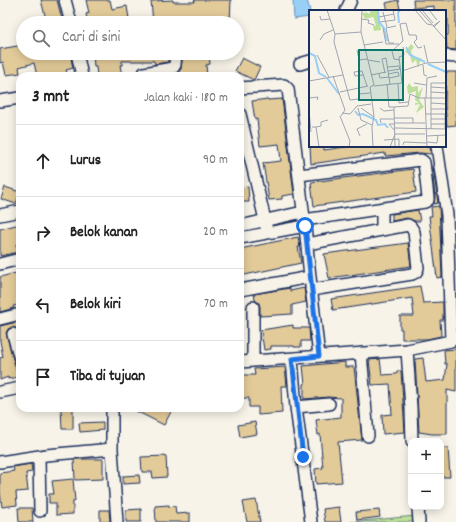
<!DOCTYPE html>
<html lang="id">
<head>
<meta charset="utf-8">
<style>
  :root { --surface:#fff; --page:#f2f2f2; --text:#222; --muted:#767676; --line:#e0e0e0 }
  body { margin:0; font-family:Dekko,sans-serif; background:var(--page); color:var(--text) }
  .controls { position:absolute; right:12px; bottom:12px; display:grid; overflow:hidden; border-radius:8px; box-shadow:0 2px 10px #0003 }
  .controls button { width:36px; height:36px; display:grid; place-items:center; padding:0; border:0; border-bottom:1px solid var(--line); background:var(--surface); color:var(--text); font:20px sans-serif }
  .stop { position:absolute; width:12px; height:12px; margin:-9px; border:3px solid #1a73e8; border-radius:50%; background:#fff }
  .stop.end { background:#1a73e8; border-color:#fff; box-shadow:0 1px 4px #0008 }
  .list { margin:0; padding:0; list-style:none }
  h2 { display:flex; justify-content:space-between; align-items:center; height:52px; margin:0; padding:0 16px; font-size:17px }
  h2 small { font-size:13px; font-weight:400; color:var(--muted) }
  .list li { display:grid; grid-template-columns:26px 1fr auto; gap:12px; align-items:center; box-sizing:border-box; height:72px; padding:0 16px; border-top:1px solid var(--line) }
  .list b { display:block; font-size:15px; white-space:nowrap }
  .list em { font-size:13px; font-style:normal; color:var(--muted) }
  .icon { flex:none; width:22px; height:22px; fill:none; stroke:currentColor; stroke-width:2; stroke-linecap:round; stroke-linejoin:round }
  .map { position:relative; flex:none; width:456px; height:522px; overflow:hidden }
  .search { position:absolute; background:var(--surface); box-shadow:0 2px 10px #0003; left:16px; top:16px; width:228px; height:44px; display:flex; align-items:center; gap:10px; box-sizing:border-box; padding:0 14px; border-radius:22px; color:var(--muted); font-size:15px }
  .panel { position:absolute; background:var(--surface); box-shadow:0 2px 10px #0003; left:16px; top:72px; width:228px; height:340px; border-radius:12px }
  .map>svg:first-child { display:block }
  .green { fill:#bcdf99; stroke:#6c877c }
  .water { fill:#97cff6; stroke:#658fb9 }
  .building { fill:#e3cb99; stroke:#1b2f5e }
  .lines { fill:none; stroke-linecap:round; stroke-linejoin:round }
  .minor-casing { stroke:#1b2f5e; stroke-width:14 }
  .minor { stroke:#f7f3e8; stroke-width:11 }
  .route { stroke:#1a73e8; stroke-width:5 }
  .inset-river { fill:none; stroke:#97cff6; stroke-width:2 }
  .inset-road { fill:none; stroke:#9fa5b1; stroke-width:1 }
  .view { fill:#0f766e; fill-opacity:0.15; stroke:#0f766e; stroke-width:2 }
  .inset-edge { fill:none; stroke:#1b2f5e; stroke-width:2 }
</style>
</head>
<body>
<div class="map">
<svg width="456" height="522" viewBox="0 0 456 522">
  <rect width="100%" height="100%" fill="#f7f3e8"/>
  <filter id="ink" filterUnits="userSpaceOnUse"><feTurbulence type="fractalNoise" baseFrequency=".025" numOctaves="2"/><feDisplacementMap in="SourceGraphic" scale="8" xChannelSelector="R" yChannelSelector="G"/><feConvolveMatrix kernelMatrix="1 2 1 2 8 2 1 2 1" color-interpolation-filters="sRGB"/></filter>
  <g filter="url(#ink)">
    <!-- green -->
    <path class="green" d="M415,516v6h-64z"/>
    <!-- water -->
    <path class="water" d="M293,0h14l3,11v6l-16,2z"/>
    <!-- building -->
    <path class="building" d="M41,0h16l6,23h-16z
      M86,0h24l2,9 15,-3 2,13 -22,4h-19l-2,-9 3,-1z
      M173,0v2h22l-1,-2h37l-1,23h-12v-6l-18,1v5h-47l-2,-22z
      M398,0l2,9 -12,2 -2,-8z
      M413,0h43v50l-9,-1 -1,-14h2v-16h-3v-8h-11v-5l-20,2z
      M23,45v8h47l3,15 -7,2 2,6h-31l-3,-13 -15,4 1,6 -14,2 -3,-13 -3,1v-14z
      M93,53h76l-1,9 -13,2 -1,-3h-32v4h-2l2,11h-25l-1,-9h-2z
      M183,53h26l1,11 -4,1 1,11h-39l9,-2 4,-5z
      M242,58l18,9 -6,13 -19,-9z
      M446,72h10v53l-9,1 -2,-21z
      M268,99v1l14,-1 12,95 -12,2v3l-13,1 -6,-37 18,-2 -2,-17 -19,2 -3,-27 -2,1 -3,-19z
      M310,146h14v4l28,-4h78l1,8 -11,-1 -35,3v-3l-74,11z
      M432,166h1l5,37 -4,1 1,-7z
      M413,169l3,23 -102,14 -3,-23 1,-1z
      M5,187l15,5 -4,12 -15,-5z
      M248,187l1,15h-9v-14z
      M439,206l3,71 -5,1 -8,-62h3l-1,-9z
      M418,210l2,11h-5l-8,-3 -15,3v-7z
      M20,224v19l-4,1 2,8 -18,4v-27z
      M298,237l2,10h-2l3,16 -61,13v-13h2l-2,-14z
      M408,243l3,23 -82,12 -5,-24z
      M20,272v33l-7,1 1,2 -14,4v-35z
      M420,286l3,17 20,-1v18h-3l1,16 -14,3h-25v-10h-2v-13h14l-2,-18 -79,12 -2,-11z
      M290,288v3l14,-3 2,14 -14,3v9l-32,2v-9l-1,-4 -4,-3 -1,-6z
      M17,322l2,7 -7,-2 -4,2 -2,4 12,44 -10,2v-2l-8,3v-22l3,-1 -3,-16v-15z
      M293,325v3h16l1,13h-9v6h-7v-1h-23v3l-7,1 -3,-20z
      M456,349v43l-9,-2v44h-15l-13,-2 -4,-73 8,-1 3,24 19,-2 2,-16h-2l-1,-14z
      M380,359l2,16 15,-1v-3h4l4,61 -22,2 -1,-19 10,-1 -2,-30 -18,1 -3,-25z
      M345,362v5h9l8,73 -24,2 4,40 -26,2 -1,-15 8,-1 -3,-34 -2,1 -2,-15 25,-3v-19l-13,-1 -24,2v-15h1l-2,-18z
      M285,367l2,19h-6l1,27 -24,2v-8h-9v-9h-7l-2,-23h15l-1,-6z
      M61,408h12v21h-11z
      M130,408h43l-9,17z
      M103,422v8l-23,2 -1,-9z
      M255,422l2,12 -17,3 -2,-12z
      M441,448h7l2,29h-9z
      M166,456l1,21 -14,1 -1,-6h-10l-1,-15z
      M74,459h29v20l-28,1z
      M31,464l1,8 -6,1 2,18 -12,1 1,13 -15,2 -2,-15v-19l14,-2 -1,-4z
      M139,475l1,8 -17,1v-8z
      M73,479l2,22h-2v13l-17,1v-12h-7v-9h5l-2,-13z
      M256,500l4,22h-13l-4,-20z
      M169,505v2l6,-1 1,8 14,-1v9h-34l-1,-16z
      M339,507l2,15h-16l-2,-13z
      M18,508h14l1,14h-14z
      M141,509v13h-15v-12z
      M100,510h9l1,12h-10z
      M379,510l1,7 -23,3 -1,-8z"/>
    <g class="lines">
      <defs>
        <path id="minor" d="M65,0l6,23
          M346,11l5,-11
          M77,53l5,23
          M445,56l11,1
          M300,64l10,-3
          M143,76l1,-3 29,-5 2,-3 1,-12
          M240,88l44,-3 4,4 17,137 5,51 9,79
          M0,101l20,-3
          M240,114l25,106 2,13
          M299,175l122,-15 3,2 4,36v2l-3,2 -121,18
          M382,208v22
          M0,215l20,-4
          M240,226l63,-14
          M240,238l65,-12
          M307,244l101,-19 3,2 3,5 4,36 -2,4 -4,2 -101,16
          M0,264l20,-5
          M240,290l70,-13
          M253,307v54
          M0,319l20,-5
          M13,334l7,25
          M407,350l4,58 1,33
          M361,353l7,83
          M292,359l4,48 15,115
          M240,362l167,-12 44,-9 -4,-126 -10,-69
          M0,392l20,-4
          M296,407l33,-3
          M112,408v41l5,73
          M39,457l1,54
          M0,462l46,-7 66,-6
          M418,507l1,15"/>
      </defs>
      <!-- minor casing -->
      <use href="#minor" class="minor-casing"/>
      <!-- minor -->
      <use href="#minor" class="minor"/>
    </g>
  </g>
  <g class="lines" filter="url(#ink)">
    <!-- route -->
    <path class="route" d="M303,457l-11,-98 27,-3 -14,-130"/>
  </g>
  <!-- overview -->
  <g transform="translate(309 10)">
    <rect width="137" height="137" fill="#f7f3e8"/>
    <path d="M54,0l6,4 2,-4h7l3,20 -7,1 -1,-6 3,1 -2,-7 -1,-2 -8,2 -3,-6h4zM102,34l3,3 -3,4 2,6 8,1 -3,10 -2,-8 -4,3 -2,-8 -5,-3zM100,73l3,4 6,-1v7l5,-6 -4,13 5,7 -8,6 4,-9 -5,1v-2h4l-4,-3 1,-9 -8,3 -1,-7z" fill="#bcdf99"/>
    <path class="inset-river" d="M69,0l1,12 5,6 3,13M90,13l-1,-10 2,-3M97,37l4,8 15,7M0,43l6,3 4,17 7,4M119,54l18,8M18,68l12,16M46,101l3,4 5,-1 13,6 2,5 7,-1 3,4"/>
    <path class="inset-road" d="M18,0l8,24M53,0l-1,22 13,53 -4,2 4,29 -2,11 1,20M106,0l12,14 5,1M110,0l27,30M113,0l11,13M120,0l8,10M74,2l4,15M11,6l1,4 9,-1M70,7l15,-3M52,9l8,1 -1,3 6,2M71,12l15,-2 -2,-10M124,16l7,-5 -6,6M74,18l3,16h13M26,24l-1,8 16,58 9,-1v-5l11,-1M26,24l26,-2M11,30l4,-6 9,-4M85,33h-5l-3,-15 10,-2M55,35l19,-3M115,35l4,18M48,40l2,10 8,-1M8,45l12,22M59,50l12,2M91,50l-6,-1 -2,-8 11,-10 -3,-17 6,-1 3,12h7l1,4 -3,3 4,6 4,-1M114,55l1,10 3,1M79,57l11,-1 1,3 -12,2M93,61l24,-8 20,-1M76,63l-3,-14 4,-1 4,26M70,64l1,4 9,-1M79,64l10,-2 1,4 -10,2M54,65l-8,1 -1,-4 8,-1 5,15M62,65l15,-3M24,66l12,34 -4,6M0,71l34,-6M105,73l12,2M78,74l2,23h5M89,74l1,19 9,-1M65,76l28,-3 -3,-26 5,-2 -1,-8M122,77l15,1M31,82l28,-6M122,82l15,1M0,88l9,-1 -1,3M116,88l2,49M117,88l1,-20 10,-2M122,93l15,1M49,98l3,12 11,5M52,98l13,9M71,98l4,3 10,-1M122,99h15M0,100l2,22M33,103l8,1 7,-8 14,-2M116,104h21M31,106l10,25 -1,6M85,108h19v5M122,109h14M72,113l-1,-4h14M85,113h31M85,114h-5l5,6M122,114h14M3,117h4l3,20M7,117l5,-1v-4l7,-2M86,118l51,1M122,119v-46h15M136,119v-15M51,126l-3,-7 10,-5M117,126l20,-1M75,130l15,-1v8M118,132l10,1 1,-8M94,135l1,-3 23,1M81,137l5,-13h30M86,137l-1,-40 14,-1 2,-12 9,4h27"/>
    <path class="view" d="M50,40h44v50h-44z"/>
    <rect width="137" height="137" class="inset-edge"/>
  </g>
</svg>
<div class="controls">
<button>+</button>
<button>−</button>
</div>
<div class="stop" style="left:305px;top:226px"></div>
<div class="stop end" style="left:303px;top:457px"></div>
<div class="search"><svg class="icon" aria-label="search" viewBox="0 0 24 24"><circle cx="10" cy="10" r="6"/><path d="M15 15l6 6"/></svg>Cari di sini</div>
<section class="panel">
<h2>3 mnt<small>Jalan kaki · 180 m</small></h2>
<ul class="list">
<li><svg class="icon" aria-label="ahead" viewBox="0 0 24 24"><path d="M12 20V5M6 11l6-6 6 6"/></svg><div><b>Lurus</b></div><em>90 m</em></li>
<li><svg class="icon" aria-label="right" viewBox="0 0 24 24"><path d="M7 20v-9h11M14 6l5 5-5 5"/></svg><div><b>Belok kanan</b></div><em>20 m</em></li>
<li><svg class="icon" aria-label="left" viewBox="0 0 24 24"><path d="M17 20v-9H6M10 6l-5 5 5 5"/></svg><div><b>Belok kiri</b></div><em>70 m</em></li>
<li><svg class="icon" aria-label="arrive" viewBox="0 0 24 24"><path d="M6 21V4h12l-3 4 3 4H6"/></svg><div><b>Tiba di tujuan</b></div></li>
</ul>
</section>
</div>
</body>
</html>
